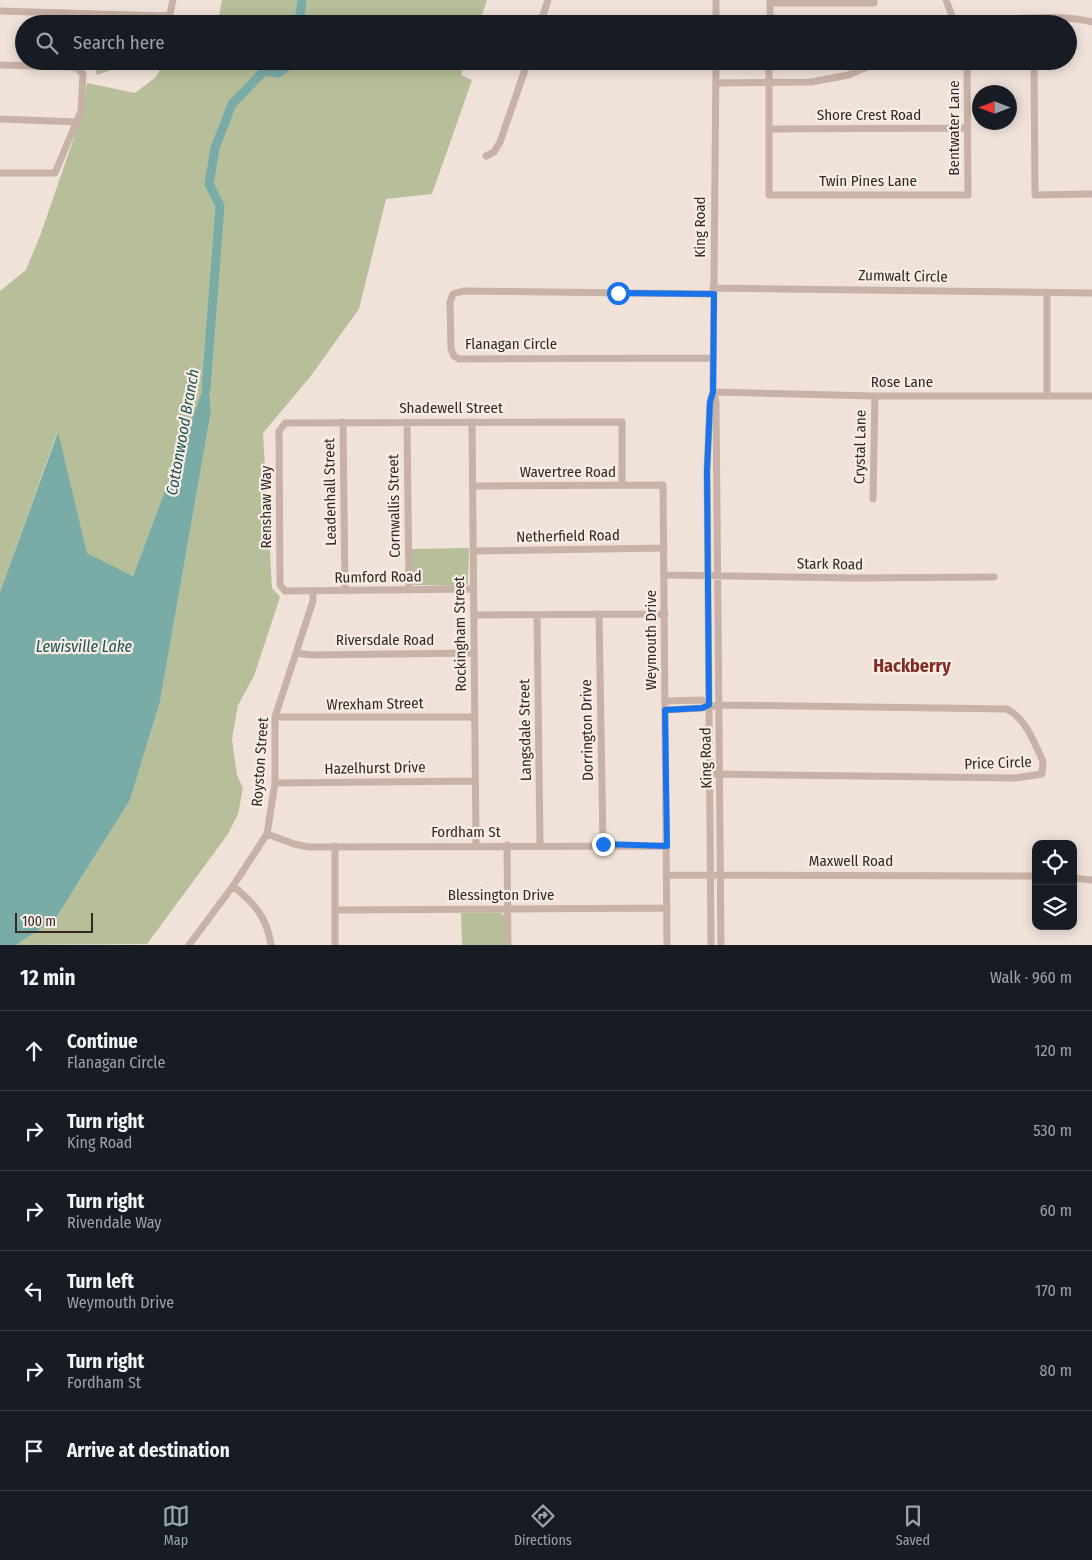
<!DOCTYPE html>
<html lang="en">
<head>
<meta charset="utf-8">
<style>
  :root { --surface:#171b24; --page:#20242c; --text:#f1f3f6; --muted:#9ea1a6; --line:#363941; --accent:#92abab }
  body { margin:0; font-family:"Fira Sans Condensed",sans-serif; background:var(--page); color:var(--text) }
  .controls { position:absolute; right:15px; bottom:15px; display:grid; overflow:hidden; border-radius:10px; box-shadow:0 2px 12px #0003 }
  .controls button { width:45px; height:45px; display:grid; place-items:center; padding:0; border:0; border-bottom:1px solid var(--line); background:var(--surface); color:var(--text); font:25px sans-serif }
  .compass { position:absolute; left:972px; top:85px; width:45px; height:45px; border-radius:50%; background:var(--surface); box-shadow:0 2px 12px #0003; rotate:270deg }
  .scale { position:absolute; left:15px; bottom:12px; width:78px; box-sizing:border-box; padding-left:5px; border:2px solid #342927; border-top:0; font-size:14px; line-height:18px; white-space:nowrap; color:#342927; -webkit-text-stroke:4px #f8ede5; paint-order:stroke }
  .stop { position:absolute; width:15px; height:15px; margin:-11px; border:4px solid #1a73e8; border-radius:50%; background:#fff }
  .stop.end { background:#1a73e8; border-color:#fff; box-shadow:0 1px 5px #0008 }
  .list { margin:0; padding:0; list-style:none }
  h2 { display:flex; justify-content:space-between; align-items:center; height:65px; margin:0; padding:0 20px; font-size:21px }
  h2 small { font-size:16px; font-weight:400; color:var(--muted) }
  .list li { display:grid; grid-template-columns:32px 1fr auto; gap:15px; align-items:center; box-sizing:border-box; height:80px; padding:0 20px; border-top:1px solid var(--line) }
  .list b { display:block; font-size:19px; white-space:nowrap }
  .list p { margin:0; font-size:16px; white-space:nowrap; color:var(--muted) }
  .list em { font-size:16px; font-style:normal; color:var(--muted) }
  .icon { flex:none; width:28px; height:28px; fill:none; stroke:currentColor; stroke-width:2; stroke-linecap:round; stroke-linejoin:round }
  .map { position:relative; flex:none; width:1092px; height:945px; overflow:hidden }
  .search { position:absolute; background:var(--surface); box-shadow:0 2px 12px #0003; left:15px; right:15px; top:15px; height:55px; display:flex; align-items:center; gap:12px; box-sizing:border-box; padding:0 18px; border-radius:28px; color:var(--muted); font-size:19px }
  .sheet { height:545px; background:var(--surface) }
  nav { display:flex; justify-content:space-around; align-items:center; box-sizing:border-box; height:70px; border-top:1px solid var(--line); background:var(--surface); font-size:14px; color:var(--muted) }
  nav a { display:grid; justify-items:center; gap:2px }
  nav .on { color:var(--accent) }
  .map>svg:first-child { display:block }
  .green { fill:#b7be9a }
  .water { fill:#7aaca7 }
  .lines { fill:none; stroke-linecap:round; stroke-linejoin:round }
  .river { stroke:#7aaca7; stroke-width:9 }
  .minor { stroke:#c8b1a6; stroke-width:7 }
  .route { stroke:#1a73e8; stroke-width:6 }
  .labels { text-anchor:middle; stroke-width:4.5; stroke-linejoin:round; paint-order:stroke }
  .street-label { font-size:15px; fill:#342927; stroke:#f8ede5 }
  .water-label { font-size:16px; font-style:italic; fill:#1e5450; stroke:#f8ede5 }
  .quarter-label { font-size:18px; font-weight:bold; fill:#802c23; stroke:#f8ede5 }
</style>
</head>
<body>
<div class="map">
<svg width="1092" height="945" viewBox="0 0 1092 945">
  <rect width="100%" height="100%" fill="#f0e2d9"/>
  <!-- green -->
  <path class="green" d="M222,0h265l-8,24h-271l11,-8z
    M108,61l3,9 -14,5 -4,-13z
    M165,61h301l-5,14 11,5 -40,114 -46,5 -27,110 -49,68 -47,56 9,155 8,9 -26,79 -16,29 -6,34 5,36 6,13 -5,26 -10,20 -81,110 -131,1 40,-27 74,-118 30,-98 51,-291 -3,-34 -75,199 -46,-23 -30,-120 -57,159v-301l26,-21 14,-34 38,-110 6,-22 3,-21 48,10 21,-16z
    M469,548l-1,38 -56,-1 -1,-36z
    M461,913h40l4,3v29h-43z"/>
  <!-- water -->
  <path class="water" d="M208,376l3,35 -51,291 -30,98 -74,118 -40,27h-16v-353l58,-160 29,121 46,23z"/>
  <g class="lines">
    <!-- river -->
    <path class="river" d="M299,24l3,-24
      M206,388l14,-182 -11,-22 6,-36 17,-44 32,-33 14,2 10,-7 2,-5"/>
    <!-- minor -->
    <path class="minor" d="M946,0l9,24
      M770,3h104v-3
      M0,11l164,5 6,-2 3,-14
      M499,22l5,2
      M540,24l8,-24
      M716,24v-24
      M770,24v-24
      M975,24c26,-7 91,-9 117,-2
      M769,61v134h199l-1,-134
      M1034,61l1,134 57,-1
      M0,65l72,2 5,1 6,6 -2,37 -26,62h-55
      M716,83l95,-1 37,-7 33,-14
      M0,119l77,3
      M769,129l199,-1
      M486,156l8,-4 6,-10 28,-81
      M713,288l379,5
      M1047,292v104
      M713,358l-254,1 -5,-3 -3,-7 -1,-47 3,-8 10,-3 250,3
      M713,392l3,10 5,543
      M713,392l162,4h217
      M343,422l2,169
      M407,422l2,168
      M472,422l4,423
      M473,486l190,-1 4,460
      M873,499l2,-103
      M473,551l191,-3
      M665,575l189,3 140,-1
      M473,589l-188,2 -5,-6 -1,-154 6,-8 337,-1v63
      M599,614l4,230
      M474,615l191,-1
      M537,615l3,230
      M296,653l16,2 162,-2
      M665,701l37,-1 7,5
      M665,710l37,-2 17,-3 288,4c20,11 26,32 36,52l-1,13 -27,4 -305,-4
      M275,717h200
      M275,783l200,-2
      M267,834l27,10 15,3 358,-1
      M507,845l1,100
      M335,846v99
      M667,875l369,1
      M1073,878l19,2
      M233,886c21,17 34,31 38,59
      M335,910l332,-2
      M189,945l44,-59 34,-52 8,-51v-66l38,-116v-10
      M711,945l-4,-474 3,-69 3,-10 3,-331"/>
  </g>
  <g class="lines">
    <!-- route -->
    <path class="route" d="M603,844l64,2 -2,-136 37,-2 7,-3 -2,-234 3,-69 3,-10 1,-98 -96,-1"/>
  </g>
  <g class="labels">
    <!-- street labels -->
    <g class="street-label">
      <text x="869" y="120">Shore Crest Road</text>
      <text transform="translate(954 128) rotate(-90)" y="5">Bentwater Lane</text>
      <text x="868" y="186">Twin Pines Lane</text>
      <text transform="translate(700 227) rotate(-90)" y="5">King Road</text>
      <text transform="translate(903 276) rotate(1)" y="5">Zumwalt Circle</text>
      <text x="511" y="349">Flanagan Circle</text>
      <text x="902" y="387">Rose Lane</text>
      <text x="451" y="413">Shadewell Street</text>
      <text transform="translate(860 447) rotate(-89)" y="5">Crystal Lane</text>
      <text x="568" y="477">Wavertree Road</text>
      <text transform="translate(330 492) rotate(-91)" y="5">Leadenhall Street</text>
      <text transform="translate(394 506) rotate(-91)" y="5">Cornwallis Street</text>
      <text transform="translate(266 507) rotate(-90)" y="5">Renshaw Way</text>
      <text transform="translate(568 536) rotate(-1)" y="5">Netherfield Road</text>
      <text transform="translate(830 564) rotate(1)" y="5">Stark Road</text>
      <text transform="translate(378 577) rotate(-1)" y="5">Rumford Road</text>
      <text transform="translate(460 634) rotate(-91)" y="5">Rockingham Street</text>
      <text x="385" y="645">Riversdale Road</text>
      <text transform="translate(651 640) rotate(-90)" y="5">Weymouth Drive</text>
      <text transform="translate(375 704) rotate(-1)" y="5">Wrexham Street</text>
      <text transform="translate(525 730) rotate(-91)" y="5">Langsdale Street</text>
      <text transform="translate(587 730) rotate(-91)" y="5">Dorrington Drive</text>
      <text transform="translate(706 758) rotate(-91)" y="5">King Road</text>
      <text transform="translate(260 762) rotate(-86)" y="5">Royston Street</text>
      <text transform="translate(998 763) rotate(-2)" y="5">Price Circle</text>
      <text transform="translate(375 768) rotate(-1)" y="5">Hazelhurst Drive</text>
      <text x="466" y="837">Fordham St</text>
      <text x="851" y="866">Maxwell Road</text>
      <text x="501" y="900">Blessington Drive</text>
    </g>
    <!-- water labels -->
    <g class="water-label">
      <text transform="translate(182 432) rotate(-80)" y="6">Cottonwood Branch</text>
      <text x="84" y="652">Lewisville Lake</text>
    </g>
    <!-- quarter labels -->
    <g class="quarter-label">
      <text x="912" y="672">Hackberry</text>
    </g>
  </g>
</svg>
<div class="controls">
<button><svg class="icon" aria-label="locate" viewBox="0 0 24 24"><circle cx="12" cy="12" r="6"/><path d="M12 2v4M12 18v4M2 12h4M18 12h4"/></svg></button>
<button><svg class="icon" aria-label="layers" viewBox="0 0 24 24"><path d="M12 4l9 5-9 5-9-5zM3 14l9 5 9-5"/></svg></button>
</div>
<svg class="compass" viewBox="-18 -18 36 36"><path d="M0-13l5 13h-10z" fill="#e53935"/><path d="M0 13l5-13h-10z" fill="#9ea1a6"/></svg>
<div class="scale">100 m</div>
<div class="stop" style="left:618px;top:293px"></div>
<div class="stop end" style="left:603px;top:844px"></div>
<div class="search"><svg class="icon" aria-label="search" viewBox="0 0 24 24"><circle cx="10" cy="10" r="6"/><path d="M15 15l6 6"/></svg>Search here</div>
</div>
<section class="sheet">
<h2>12 min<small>Walk · 960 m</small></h2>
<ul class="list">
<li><svg class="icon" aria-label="ahead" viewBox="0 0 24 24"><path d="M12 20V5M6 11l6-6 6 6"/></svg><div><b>Continue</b><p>Flanagan Circle</p></div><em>120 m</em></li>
<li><svg class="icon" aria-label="right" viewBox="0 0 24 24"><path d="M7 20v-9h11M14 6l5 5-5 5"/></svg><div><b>Turn right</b><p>King Road</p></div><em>530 m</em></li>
<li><svg class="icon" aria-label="right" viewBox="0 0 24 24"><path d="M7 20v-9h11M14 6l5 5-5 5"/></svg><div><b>Turn right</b><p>Rivendale Way</p></div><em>60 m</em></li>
<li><svg class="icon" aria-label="left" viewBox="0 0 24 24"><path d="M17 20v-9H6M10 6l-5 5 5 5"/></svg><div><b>Turn left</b><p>Weymouth Drive</p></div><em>170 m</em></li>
<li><svg class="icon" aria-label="right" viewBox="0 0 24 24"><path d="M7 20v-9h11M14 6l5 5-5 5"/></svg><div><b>Turn right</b><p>Fordham St</p></div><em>80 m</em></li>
<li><svg class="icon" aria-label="arrive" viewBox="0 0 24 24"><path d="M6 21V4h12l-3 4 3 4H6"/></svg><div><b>Arrive at destination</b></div></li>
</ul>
</section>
<nav>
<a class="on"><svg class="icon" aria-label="map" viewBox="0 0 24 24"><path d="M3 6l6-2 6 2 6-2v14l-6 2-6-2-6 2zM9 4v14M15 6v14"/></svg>Map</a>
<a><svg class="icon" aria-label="directions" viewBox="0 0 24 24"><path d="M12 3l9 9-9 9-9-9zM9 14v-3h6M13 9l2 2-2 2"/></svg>Directions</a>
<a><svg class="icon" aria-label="saved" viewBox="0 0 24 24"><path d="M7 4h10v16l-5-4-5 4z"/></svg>Saved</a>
</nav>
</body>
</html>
